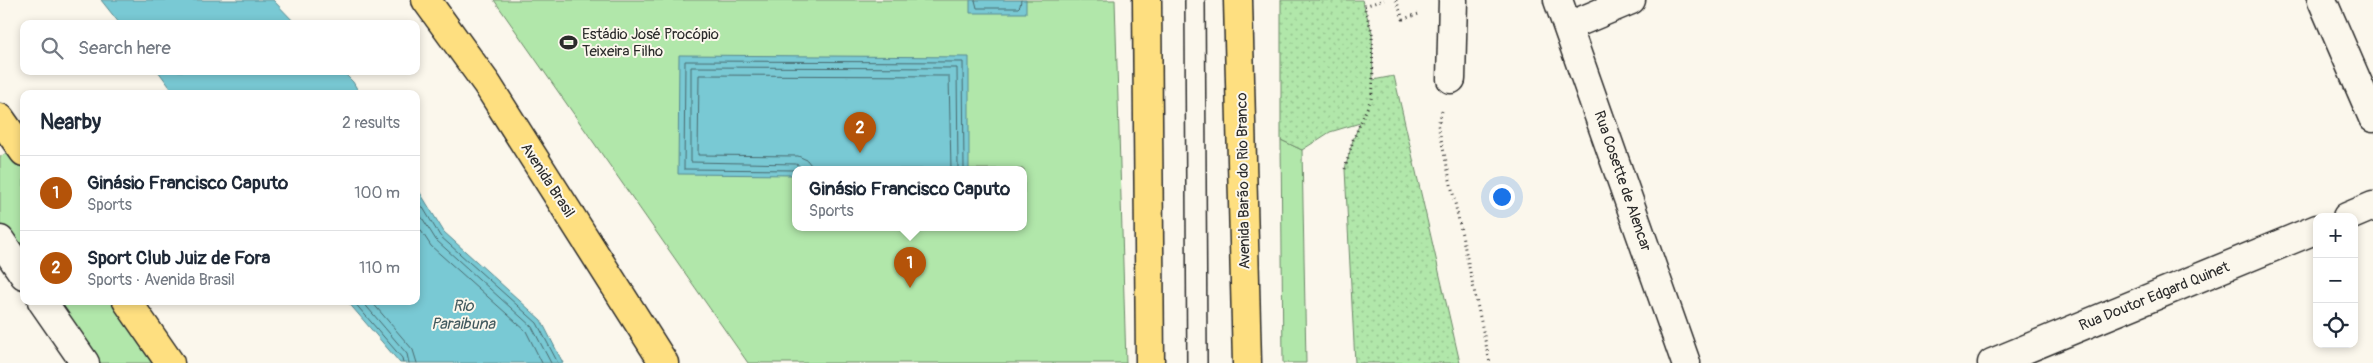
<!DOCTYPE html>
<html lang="en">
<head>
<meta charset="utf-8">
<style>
  :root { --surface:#fff; --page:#f6f6f7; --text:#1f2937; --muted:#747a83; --line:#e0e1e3; --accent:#b45309 }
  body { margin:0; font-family:Pangolin,sans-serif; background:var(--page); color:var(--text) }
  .controls { position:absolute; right:15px; bottom:15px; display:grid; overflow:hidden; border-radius:10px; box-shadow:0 2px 8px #0003 }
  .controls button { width:45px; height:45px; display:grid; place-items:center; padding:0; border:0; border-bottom:1px solid var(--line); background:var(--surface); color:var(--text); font:25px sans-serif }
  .you { position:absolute; left:1501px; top:196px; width:18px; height:18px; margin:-12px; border:4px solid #fff; border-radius:50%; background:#1a73e8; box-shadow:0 0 0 8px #1a73e833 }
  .badge { display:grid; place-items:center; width:32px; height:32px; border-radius:50%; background:var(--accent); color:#fff; font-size:16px; font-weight:700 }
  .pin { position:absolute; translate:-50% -41px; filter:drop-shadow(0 1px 2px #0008) }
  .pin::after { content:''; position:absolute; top:26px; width:18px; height:15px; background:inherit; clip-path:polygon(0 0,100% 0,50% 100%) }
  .popup { position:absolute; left:792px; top:166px; width:235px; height:65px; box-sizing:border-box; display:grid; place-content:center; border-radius:10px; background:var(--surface); filter:drop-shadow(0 1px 4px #0005); font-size:16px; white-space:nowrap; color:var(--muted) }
  .popup b { font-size:19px; color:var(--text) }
  .popup::after { content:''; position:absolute; left:50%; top:100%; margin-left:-10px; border:10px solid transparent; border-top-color:var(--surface) }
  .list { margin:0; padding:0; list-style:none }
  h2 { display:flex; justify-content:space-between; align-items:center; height:65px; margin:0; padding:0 20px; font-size:21px }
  h2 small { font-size:16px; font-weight:400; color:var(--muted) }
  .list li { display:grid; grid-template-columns:32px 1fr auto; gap:15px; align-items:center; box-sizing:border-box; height:75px; padding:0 20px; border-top:1px solid var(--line) }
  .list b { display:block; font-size:19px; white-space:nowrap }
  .list p { margin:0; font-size:16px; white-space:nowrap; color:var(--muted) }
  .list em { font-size:16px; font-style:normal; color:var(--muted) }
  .icon { flex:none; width:28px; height:28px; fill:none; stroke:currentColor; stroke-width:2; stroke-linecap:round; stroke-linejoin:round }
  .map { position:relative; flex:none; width:2373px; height:363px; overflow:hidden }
  .search { position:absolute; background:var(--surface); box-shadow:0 2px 8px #0003; left:20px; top:20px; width:400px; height:55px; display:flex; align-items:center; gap:12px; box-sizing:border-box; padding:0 18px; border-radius:10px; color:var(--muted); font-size:19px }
  .panel { position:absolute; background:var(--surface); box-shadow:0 2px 8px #0003; left:20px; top:90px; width:400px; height:215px; border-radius:10px }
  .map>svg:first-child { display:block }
  .green { fill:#b1e7aa; stroke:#6e896a; fill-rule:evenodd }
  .park { fill:url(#park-dots); stroke:#6e896a }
  .water { fill:#79c9d4; stroke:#5a8a90 }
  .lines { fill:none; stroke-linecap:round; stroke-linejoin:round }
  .shore { stroke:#4a6a6f; stroke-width:1 }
  .lane-casing { stroke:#2b2b2b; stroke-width:22 }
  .street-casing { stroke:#2b2b2b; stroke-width:31 }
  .secondary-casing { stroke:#2b2b2b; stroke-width:31 }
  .primary-casing { stroke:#2b2b2b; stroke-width:31 }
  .highway-casing { stroke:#2b2b2b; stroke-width:31 }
  .path { stroke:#2b2b2b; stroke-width:3; stroke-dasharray:1 4; stroke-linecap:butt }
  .lane { stroke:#fbf7ec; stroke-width:19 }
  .street { stroke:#fbf7ec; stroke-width:28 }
  .secondary { stroke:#fbf7ec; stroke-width:28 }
  .primary { stroke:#fedf80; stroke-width:28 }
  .highway { stroke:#fedf80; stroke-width:28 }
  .labels { text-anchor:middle; stroke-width:4; stroke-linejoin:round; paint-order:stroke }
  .poi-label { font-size:15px; fill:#2b2b2b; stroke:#fbf7ec; text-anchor:start }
  .street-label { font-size:15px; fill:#2b2b2b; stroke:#fbf7ec }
  .water-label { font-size:16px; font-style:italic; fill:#425a5e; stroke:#fbf7ec }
</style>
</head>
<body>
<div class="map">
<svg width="2373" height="363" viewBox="0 0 2373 363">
  <defs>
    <pattern id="park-dots" width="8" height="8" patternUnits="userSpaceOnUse" patternTransform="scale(1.25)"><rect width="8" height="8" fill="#b1e7aa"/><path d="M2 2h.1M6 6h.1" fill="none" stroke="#98c692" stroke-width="1.8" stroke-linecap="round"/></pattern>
  </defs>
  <rect width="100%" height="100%" fill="#fbf7ec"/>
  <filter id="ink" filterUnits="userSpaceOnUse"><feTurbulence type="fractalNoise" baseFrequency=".02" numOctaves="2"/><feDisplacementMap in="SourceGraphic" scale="10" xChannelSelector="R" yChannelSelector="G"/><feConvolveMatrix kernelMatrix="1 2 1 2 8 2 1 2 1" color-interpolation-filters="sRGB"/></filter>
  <g filter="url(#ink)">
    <!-- green -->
    <path class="green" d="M494,0h621l11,363h-378zM796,169h228v58h-228z
      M1281,140l21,10 4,213h-23z
      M19,145l5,7v123l-24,-35v-83z
      M42,301h86l44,62h-87z"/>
    <!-- park -->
    <path class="park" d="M1281,0h81l10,32 1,48 21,-4 66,287h-105l-10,-194 8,-29 7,-17 -30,9 -28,18 -21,-10z"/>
    <!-- water -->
    <path class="water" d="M101,0h172l23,24h-176z
      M970,0h56v13h-56z
      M679,55l290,2v112h-173v6l-118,-1z
      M158,71h184l11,11 7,12h-185z
      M416,186l28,46 97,88 22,43h-163l-53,-62h69z"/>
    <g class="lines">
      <!-- shore -->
      <path class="shore" d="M975,0l2,8h41l2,-2 1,-6
        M805,169l-9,-5 -105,-2v-95l266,1 1,101
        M814,169l-7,-9 -9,-4 -100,-1 1,-80 250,1 2,93
        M796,170l-112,-1 1,-108 278,1 1,107
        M416,196l24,40 97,87 21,40
        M416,208l20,32 96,87 19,36
        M416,223l15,23 95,85 16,32
        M353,301l49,57 1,5
        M362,301l45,53 2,9
        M371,301l42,49 4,13"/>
      <defs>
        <path id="lane" d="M1195,0l2,363"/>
        <path id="street" d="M1558,0l128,363
          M1569,26l62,-26
          M1451,79l2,-79
          M2347,217l26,-11
          M0,240l24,35
          M42,301l43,62
          M1992,363l325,-134"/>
        <path id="secondary" d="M2322,0l51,118"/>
        <path id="primary" d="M1147,0l3,363
          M1238,0l9,363"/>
        <path id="highway" d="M426,0l61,84 177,279
          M0,118l24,34
          M127,301l43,62"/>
      </defs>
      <!-- lane casing -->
      <use href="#lane" class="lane-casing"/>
      <!-- street casing -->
      <use href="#street" class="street-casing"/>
      <!-- secondary casing -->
      <use href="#secondary" class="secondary-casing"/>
      <!-- primary casing -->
      <use href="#primary" class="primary-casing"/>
      <!-- highway casing -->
      <use href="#highway" class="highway-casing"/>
      <!-- path -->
      <path class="path" d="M1396,0l7,19 16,-5
        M1442,111l-4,14 52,238
        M1345,169l8,-29 18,-41 2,-12 -1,-55 -8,-26 20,-6"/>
      <!-- lane -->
      <use href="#lane" class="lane"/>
      <!-- street -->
      <use href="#street" class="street"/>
      <!-- secondary -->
      <use href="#secondary" class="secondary"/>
      <!-- primary -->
      <use href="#primary" class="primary"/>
      <!-- highway -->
      <use href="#highway" class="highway"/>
    </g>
  </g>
  <!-- icons -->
  <defs>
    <symbol id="stadium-bare" viewBox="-9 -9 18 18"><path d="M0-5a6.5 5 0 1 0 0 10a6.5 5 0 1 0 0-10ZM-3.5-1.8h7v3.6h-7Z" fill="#2b2b2b" stroke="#fbf7ec" stroke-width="2.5" paint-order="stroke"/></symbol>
  </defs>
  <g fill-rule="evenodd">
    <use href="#stadium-bare" x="556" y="30" width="25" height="25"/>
  </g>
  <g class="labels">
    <!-- poi labels -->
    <g class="poi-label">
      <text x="582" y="39">Estádio José Procópio<tspan x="582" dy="17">Teixeira Filho</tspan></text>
    </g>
    <!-- street labels -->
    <g class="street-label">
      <text transform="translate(548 180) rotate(57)" y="5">Avenida Brasil</text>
      <text transform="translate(1243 181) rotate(-91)" y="5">Avenida Barão do Rio Branco</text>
      <text transform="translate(1623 181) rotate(71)" y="5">Rua Cosette de Alencar</text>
      <text transform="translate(2154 296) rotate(-22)" y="5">Rua Doutor Edgard Quinet</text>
    </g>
    <!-- water labels -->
    <g class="water-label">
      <text x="463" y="311">Rio<tspan x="463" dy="18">Paraibuna</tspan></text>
    </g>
  </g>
</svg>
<div class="controls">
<button>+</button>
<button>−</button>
<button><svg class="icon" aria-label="locate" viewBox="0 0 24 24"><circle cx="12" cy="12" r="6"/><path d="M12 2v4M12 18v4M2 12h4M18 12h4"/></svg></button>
</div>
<div class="you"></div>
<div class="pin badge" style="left:910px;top:288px">1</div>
<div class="popup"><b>Ginásio Francisco Caputo</b>Sports</div>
<div class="pin badge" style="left:860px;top:153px">2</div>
<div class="search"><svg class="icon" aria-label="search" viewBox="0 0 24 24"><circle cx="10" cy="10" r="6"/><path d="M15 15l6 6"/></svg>Search here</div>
<section class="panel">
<h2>Nearby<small>2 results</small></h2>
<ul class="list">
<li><span class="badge">1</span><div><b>Ginásio Francisco Caputo</b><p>Sports</p></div><em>100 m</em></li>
<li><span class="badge">2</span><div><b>Sport Club Juiz de Fora</b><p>Sports · Avenida Brasil</p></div><em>110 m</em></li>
</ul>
</section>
</div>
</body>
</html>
